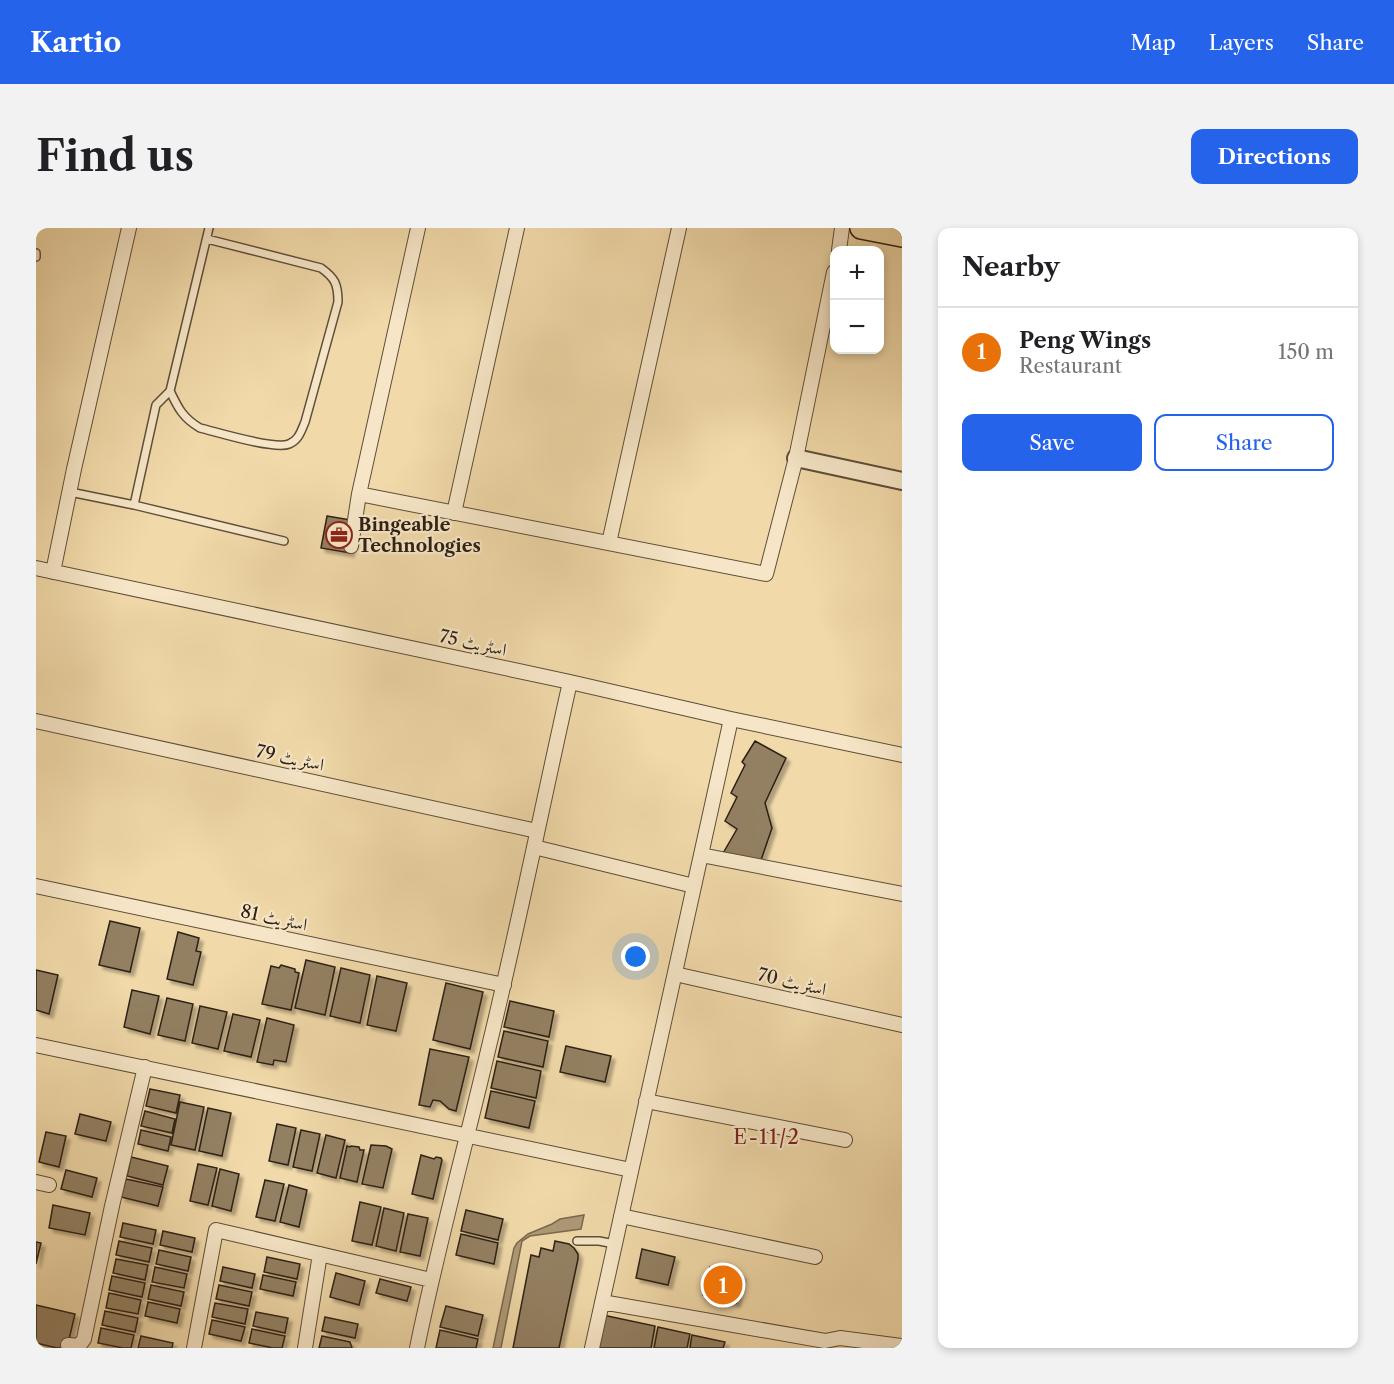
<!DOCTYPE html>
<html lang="en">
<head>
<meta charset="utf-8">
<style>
  :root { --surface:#fff; --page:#f2f2f2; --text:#202124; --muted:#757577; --line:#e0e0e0; --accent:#2563eb }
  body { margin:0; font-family:"Libre Caslon Text",Amiri,serif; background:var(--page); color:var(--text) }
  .controls { position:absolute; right:18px; top:18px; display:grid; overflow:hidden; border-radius:12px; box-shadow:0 3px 9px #0003 }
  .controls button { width:54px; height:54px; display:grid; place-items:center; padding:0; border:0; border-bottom:2px solid var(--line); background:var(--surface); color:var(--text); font:30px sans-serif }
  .you { position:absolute; left:600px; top:729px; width:21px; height:21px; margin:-15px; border:4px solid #fff; border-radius:50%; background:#1a73e8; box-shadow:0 0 0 9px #1a73e833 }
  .badge { display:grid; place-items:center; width:39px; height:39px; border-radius:50%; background:var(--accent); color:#fff; font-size:20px; font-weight:700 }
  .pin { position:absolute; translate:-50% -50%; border:3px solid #fff; box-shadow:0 2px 6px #0006 }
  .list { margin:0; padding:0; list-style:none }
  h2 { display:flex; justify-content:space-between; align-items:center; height:78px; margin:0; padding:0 24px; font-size:26px }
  h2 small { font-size:20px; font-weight:400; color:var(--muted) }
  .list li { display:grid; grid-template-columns:39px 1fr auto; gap:18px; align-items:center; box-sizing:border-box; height:90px; padding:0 24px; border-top:2px solid var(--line) }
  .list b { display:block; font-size:22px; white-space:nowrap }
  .list p { margin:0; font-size:20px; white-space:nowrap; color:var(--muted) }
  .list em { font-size:20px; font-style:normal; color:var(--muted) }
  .actions { display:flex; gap:12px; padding:18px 24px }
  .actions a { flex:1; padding:14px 0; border:2px solid var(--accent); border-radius:12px; text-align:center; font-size:21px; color:var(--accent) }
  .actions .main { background:var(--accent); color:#fff }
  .map { position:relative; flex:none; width:866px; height:1120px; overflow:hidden; border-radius:12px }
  header { display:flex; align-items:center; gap:36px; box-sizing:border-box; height:84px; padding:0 30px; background:var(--accent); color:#fff }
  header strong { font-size:28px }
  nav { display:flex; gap:33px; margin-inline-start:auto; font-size:21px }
  .intro { display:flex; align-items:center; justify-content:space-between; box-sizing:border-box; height:144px; padding:0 36px }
  h1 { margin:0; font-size:42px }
  .button { padding:15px 27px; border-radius:12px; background:var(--accent); color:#fff; font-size:21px; font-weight:700 }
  main { display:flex; gap:36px; padding:0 36px }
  aside { flex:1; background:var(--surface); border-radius:12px; box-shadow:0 3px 9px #0003 }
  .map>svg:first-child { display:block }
  .water { fill:#ae9a77; stroke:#7a6950; stroke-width:1.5 }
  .building { fill:#938062; stroke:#2d2015; stroke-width:1.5; filter:url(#shadow) }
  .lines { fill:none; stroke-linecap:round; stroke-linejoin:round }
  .service-casing { stroke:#5e4e3a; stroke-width:10 }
  .minor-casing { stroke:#5e4e3a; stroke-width:16 }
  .tertiary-casing { stroke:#5e4e3a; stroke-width:20 }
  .primary-casing { stroke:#2d2015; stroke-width:24 }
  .service { stroke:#f6e6c7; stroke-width:7 }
  .minor { stroke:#f6e6c7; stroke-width:14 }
  .tertiary { stroke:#f6e6c7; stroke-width:16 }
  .primary { stroke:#f1d9a9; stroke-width:21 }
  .labels { text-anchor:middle; stroke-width:4.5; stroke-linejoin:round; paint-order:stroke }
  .poi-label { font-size:18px; font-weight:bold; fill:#2d2015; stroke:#f6e6c7; text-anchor:start }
  .street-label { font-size:18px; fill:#2d2015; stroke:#f6e6c7 }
  .neighbourhood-label { font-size:20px; letter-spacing:1.5px; fill:#7a1f14; stroke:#f6e6c7 }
</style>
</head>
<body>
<header>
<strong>Kartio</strong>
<nav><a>Map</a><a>Layers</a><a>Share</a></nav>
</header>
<div class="intro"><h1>Find us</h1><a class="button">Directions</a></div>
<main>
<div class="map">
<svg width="866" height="1120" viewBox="0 0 866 1120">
  <defs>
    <filter id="shadow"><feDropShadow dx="4" dy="4" stdDeviation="1.5" flood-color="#0004"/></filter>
  </defs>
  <rect width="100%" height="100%" fill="#f1d9a9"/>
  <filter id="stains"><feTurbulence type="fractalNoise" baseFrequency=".00333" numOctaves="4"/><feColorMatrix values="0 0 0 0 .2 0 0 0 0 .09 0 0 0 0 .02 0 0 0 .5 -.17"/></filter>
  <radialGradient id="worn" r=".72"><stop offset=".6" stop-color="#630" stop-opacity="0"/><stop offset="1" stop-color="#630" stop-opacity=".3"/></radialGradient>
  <!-- water -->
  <path class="water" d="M548,987l-3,14 -51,7 -8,5 -21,107h-8l21,-100 3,-5 11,-9 24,-10 8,-5z"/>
  <!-- building -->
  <path class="building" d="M291,288l30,5 -7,32 -29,-5z
    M719,513l31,17 -21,45 7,25 -13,38 -37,-11 15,-26 -12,-8 12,-24 -6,-4 14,-28 -3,-3z
    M74,693l30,7 -10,44 -31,-7z
    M142,704l21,6 -3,13 5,1 -8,33 -26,-6z
    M270,732l29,7 -10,48 -30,-7z
    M245,737l14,4v3l4,1 -8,37 -29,-6 9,-38 8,2z
    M305,740l29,7 -10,48 -30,-7z
    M0,742l22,5 -9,39 -13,-4z
    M341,748l30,7 -11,48 -29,-6z
    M410,755l37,9 -13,57 -37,-9z
    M96,762l27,6 -9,38 -26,-7z
    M131,770l26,6 -8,37 -27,-6z
    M474,773l44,10 -5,26 -45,-10z
    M164,778l27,6 -9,37 -26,-6z
    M197,786l27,6 -9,37 -27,-6z
    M231,790l27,7 -8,37 -12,-2 -1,5 -16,-3z
    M468,803l44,10 -5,26 -45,-10z
    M530,818l45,10 -6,26 -45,-10z
    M394,821l39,8 -13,54 -7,-2 -9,-8 -7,-1 -3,7 -11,-2z
    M461,833l44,10 -5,27 -45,-10z
    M114,861l30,6 -4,18 -30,-7z
    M455,863l44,10 -6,27 -44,-10z
    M144,874l24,5 -9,43 -24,-5z
    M172,880l23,5 -9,43 -23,-5z
    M109,883l30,8 -3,14 -31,-7z
    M44,886l31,8 -5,19 -31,-7z
    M241,896l19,4 -8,37 -19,-4z
    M105,902l30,7 -3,14 -30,-7z
    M265,902l19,4 -8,37 -19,-4z
    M10,904l20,4 -7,31 -20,-5z
    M290,907l19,5 -9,38 -19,-5z
    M335,917l15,1 6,3 -9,39 -21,-4z
    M311,918l3,1 1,-1 8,1 1,3h4l-7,32 -17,-4z
    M385,927l13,4 2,-2 5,1 1,2 -9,39 -21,-5z
    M95,929l37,9 -5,19 -36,-9z
    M162,936l19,4 -9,37 -18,-4z
    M184,941l19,5 -8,37 -19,-5z
    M30,942l31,8 -5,19 -31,-8z
    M90,951l37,8 -5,19 -37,-9z
    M229,952l19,4 -9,37 -19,-4z
    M253,957l18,5 -8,37 -19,-5z
    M324,974l21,5 -9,38 -20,-4z
    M17,977l37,8 -5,22 -36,-7z
    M348,980l20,5 -8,38 -20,-5z
    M430,982l37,9 -5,21 -37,-9z
    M372,986l20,4 -8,38 -20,-4z
    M87,995l33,7 -3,14 -33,-7z
    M127,1003l32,7 -3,14 -32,-7z
    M425,1006l37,9 -4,21 -38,-9z
    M83,1013l33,7 -3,14 -33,-7z
    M519,1013l14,3 5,4 4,6v5l-19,89h-46l18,-93 8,2 2,-9 12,3z
    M0,1014l5,1 -5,21z
    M606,1021l33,8 -7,28 -32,-7z
    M123,1022l32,7 -3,14 -32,-7z
    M231,1029l33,7 -3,15 -33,-7z
    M80,1031l32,6 -3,15 -32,-7z
    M119,1039l32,7 -3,14 -32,-6z
    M187,1039l32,7 -3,14 -32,-7z
    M674,1039l32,8 -6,28 -33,-8z
    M300,1045l29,8 -6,24 -29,-8z
    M227,1047l33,7 -3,14 -33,-7z
    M76,1048l33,7 -3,14 -33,-7z
    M344,1051l31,8 -4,14 -31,-8z
    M115,1057l33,7 -3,14 -33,-7z
    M183,1057l33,7 -3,14 -33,-7z
    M73,1065l32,7 -3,14 -32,-6z
    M112,1074l32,7 -3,14 -32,-7z
    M179,1075l33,6 -3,15 -33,-7z
    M0,1077l39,9 -8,34h-10l-21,-5z
    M410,1078l37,9 -5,21 -38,-9z
    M69,1083l33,7 -3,14 -33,-7z
    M220,1084l32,6 -3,15 -32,-7z
    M562,1086l57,12 -4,22h-60z
    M289,1089l33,7 -3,14 -33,-7z
    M176,1092l33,7 -4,14 -32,-7z
    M622,1099l32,7 -3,14h-33z
    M65,1100l33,7 -3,13h-8l-25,-5z
    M216,1101l33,7 -3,12h-9l-24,-5z
    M404,1102l38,9 -2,9h-40z
    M656,1107l33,7 -2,6h-33z
    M105,1108l32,7 -1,5h-34z
    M286,1108l28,6 2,6h-33z"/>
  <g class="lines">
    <defs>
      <path id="service" d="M171,11l114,29c14,10 17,16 17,34l-33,120c-4,9 -6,18 -16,22 -15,6 -72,-12 -89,-16 -17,-10 -22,-20 -30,-37l39,-163
        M0,25v4
        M34,264l64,13 22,-100 14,-14
        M98,277l150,36
        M556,1013h-15h22l16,3"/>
      <path id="minor" d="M803,22l3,-22
        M323,266l407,80 30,-116 38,-186
        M418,285l63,-285
        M573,315l70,-315
        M315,318l8,-52 59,-266
        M0,340l534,114 161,37 171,36
        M17,344l21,-103 55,-241
        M0,493l501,110
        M498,619l160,39
        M665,627l201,39
        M0,658l468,99
        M639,746l227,51
        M0,817l595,125
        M610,873l199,39
        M0,954l13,3
        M585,988l194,41
        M566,1074l223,39 15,-3 62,8
        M32,1117l11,1 5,-7 28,-133 33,-139
        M158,1120l22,-118 215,50
        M269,1120l15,-94
        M381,1120c21,-103 49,-204 73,-306 29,-119 53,-240 80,-360
        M556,1120l139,-629"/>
      <path id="tertiary" d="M760,230l106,23"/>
      <path id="primary" d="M825,0l41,8"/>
    </defs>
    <!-- service casing -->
    <use href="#service" class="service-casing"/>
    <!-- minor casing -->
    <use href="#minor" class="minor-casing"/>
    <!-- tertiary casing -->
    <use href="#tertiary" class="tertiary-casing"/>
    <!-- primary casing -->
    <use href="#primary" class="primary-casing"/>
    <!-- service -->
    <use href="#service" class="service"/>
    <!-- minor -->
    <use href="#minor" class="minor"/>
    <!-- tertiary -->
    <use href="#tertiary" class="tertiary"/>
    <!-- primary -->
    <use href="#primary" class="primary"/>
  </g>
  <!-- icons -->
  <defs>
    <symbol id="office-ring" viewBox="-11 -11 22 22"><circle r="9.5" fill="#f6e6c7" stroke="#8f2418" stroke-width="1.5"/><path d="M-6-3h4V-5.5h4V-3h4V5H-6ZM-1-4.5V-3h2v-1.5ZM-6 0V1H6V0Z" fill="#8f2418"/></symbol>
  </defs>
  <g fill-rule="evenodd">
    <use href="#office-ring" x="288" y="292" width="30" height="30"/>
  </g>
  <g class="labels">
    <!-- poi labels -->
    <g class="poi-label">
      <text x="322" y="303">Bingeable<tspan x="322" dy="21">Technologies</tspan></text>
    </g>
    <!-- street labels -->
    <g class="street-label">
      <text transform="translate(437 415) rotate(12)" y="6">اسٹریٹ 75</text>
      <text transform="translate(254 530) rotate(12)" y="6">اسٹریٹ 79</text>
      <text transform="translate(238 690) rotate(12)" y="6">اسٹریٹ 81</text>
      <text transform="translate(756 754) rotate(13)" y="6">اسٹریٹ 70</text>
    </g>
    <!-- neighbourhood labels -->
    <g class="neighbourhood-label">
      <text x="731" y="916">E-11/2</text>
    </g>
  </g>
  <rect width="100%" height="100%" filter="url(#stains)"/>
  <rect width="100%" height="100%" fill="url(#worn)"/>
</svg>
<div class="controls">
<button>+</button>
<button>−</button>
</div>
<div class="you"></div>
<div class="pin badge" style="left:687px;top:1057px;background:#e8710a">1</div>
</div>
<aside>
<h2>Nearby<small></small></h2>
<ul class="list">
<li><span class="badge" style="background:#e8710a">1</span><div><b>Peng Wings</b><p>Restaurant</p></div><em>150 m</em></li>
</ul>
<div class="actions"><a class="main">Save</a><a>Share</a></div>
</aside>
</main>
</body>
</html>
